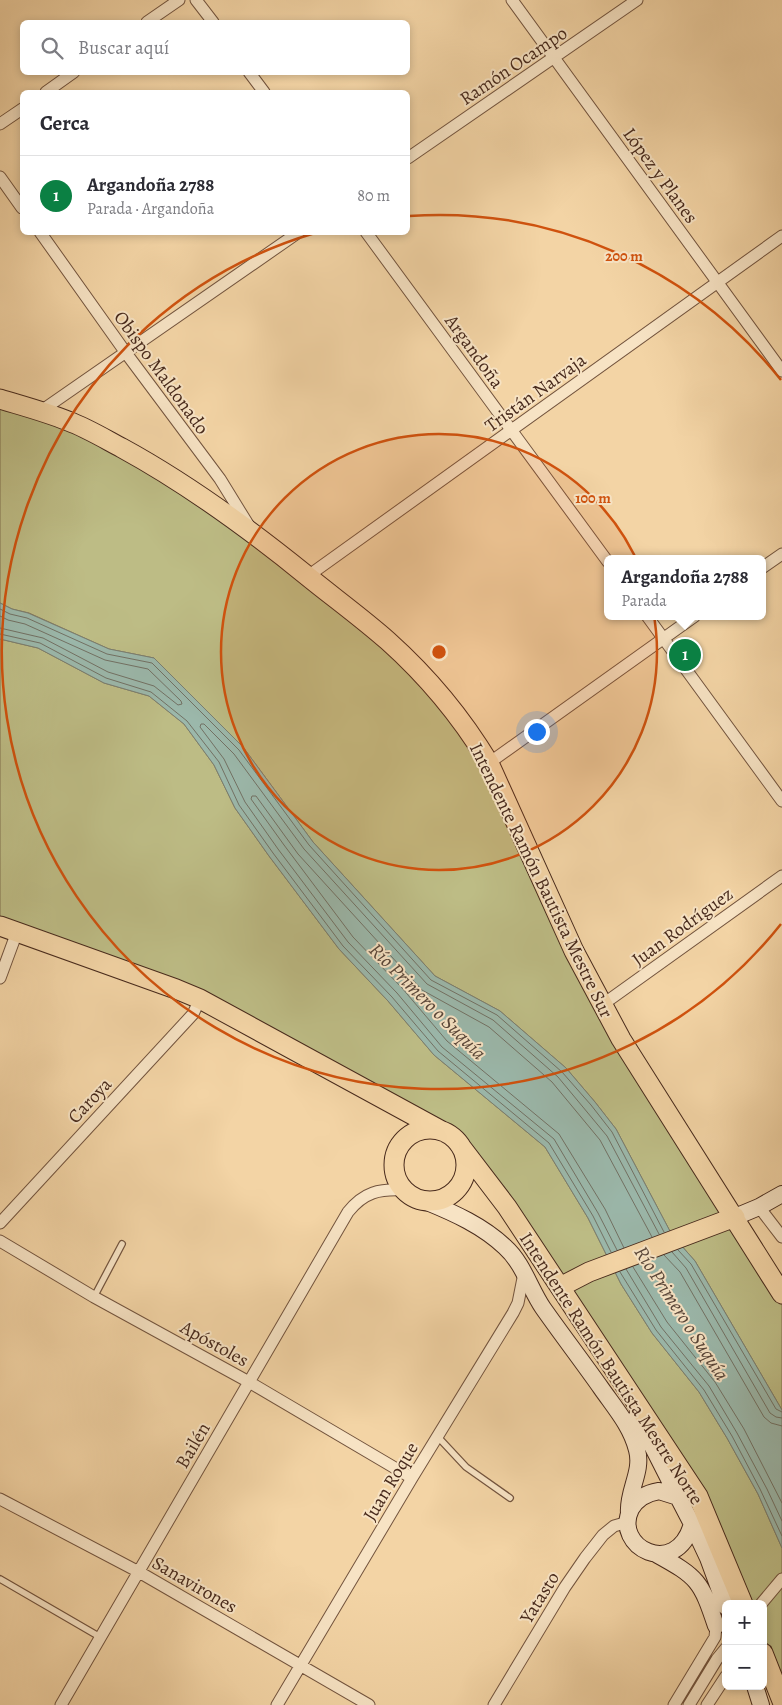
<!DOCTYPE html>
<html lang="es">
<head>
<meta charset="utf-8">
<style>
  :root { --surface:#fff; --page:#f2f2f3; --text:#2b2b33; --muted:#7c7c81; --line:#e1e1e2; --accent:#0b8043 }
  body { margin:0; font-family:Alegreya,serif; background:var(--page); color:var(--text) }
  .controls { position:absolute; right:15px; bottom:15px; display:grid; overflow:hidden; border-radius:8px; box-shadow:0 2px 8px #0003 }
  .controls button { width:45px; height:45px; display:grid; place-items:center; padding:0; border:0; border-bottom:1px solid var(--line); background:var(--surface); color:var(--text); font:25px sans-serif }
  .you { position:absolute; left:536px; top:731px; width:18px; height:18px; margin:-12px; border:4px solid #fff; border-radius:50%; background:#1a73e8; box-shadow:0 0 0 8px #1a73e833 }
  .badge { display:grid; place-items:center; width:32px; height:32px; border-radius:50%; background:var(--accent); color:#fff; font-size:16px; font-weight:700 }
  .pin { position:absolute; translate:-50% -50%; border:2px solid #fff; box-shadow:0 1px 5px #0006 }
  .popup { position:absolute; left:604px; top:555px; width:162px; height:65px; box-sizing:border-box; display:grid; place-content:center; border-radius:8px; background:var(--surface); filter:drop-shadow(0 1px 4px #0005); font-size:16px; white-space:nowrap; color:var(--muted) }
  .popup b { font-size:19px; color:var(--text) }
  .popup::after { content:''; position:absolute; left:50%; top:100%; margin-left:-10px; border:10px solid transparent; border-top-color:var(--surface) }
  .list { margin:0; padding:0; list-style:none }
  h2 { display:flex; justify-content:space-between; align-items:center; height:65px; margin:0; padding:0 20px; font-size:21px }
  h2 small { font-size:16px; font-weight:400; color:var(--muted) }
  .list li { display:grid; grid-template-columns:32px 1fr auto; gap:15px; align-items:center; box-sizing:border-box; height:80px; padding:0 20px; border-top:1px solid var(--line) }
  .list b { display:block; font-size:19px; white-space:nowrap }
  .list p { margin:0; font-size:16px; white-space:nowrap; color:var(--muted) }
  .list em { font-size:16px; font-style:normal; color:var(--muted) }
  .icon { flex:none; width:28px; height:28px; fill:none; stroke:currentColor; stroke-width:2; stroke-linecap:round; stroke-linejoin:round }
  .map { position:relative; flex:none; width:782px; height:1705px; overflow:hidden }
  .search { position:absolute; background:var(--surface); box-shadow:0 2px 8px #0003; left:20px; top:20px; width:390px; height:55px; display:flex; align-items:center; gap:12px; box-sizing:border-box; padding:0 18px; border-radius:8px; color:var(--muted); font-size:19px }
  .panel { position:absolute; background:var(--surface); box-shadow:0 2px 8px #0003; left:20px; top:90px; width:390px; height:145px; border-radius:8px }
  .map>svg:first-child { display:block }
  .green { fill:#bdbc85; stroke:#827350 }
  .water { fill:#9bb8ab; stroke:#7a7f72 }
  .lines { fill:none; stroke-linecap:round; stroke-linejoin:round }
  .shore { stroke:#727164; stroke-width:1 }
  .lane-casing { stroke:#73543e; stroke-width:8 }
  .street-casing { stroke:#73543e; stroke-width:13 }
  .secondary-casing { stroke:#482a1c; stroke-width:18 }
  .primary-casing { stroke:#482a1c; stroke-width:21 }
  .lane { stroke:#f7e3c4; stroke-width:5.5 }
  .street { stroke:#f7e3c4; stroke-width:11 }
  .secondary { stroke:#f7e3c4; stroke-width:16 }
  .primary { stroke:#f3d4a5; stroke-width:19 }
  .ring { fill:none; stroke:#d0520e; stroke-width:2.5 }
  .labels { text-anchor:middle; stroke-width:4; stroke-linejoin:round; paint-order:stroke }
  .street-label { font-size:19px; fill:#482a1c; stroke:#f7e3c4 }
  .water-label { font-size:20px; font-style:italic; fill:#594639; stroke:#f7e3c4 }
  .centre { fill:#d0520e; stroke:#f7e3c4; stroke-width:2.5 }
  .ring-label { font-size:15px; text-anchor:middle; font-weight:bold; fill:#d0520e; stroke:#f7e3c4; stroke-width:4; stroke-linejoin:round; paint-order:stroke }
</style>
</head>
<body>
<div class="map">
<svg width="782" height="1705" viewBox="0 0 782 1705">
  <rect width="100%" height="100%" fill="#f3d4a5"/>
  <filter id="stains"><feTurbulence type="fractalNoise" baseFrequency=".004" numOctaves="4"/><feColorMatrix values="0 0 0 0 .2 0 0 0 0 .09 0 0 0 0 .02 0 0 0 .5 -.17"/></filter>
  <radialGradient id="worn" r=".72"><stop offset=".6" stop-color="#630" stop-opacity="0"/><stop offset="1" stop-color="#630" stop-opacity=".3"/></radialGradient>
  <!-- green -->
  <path class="green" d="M0,399l101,38 251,174 113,116 109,224 208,343v116l-87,-149 -23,-26 -56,-106 -21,-27 -29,-34 -66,-57 -65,-35 -122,-134 -70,-95 -89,-89 -45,-9 -80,-36 -17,-4 -12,-6z
    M0,639l38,9 66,35 45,13 35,28 30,41 21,43 34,48 70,93 49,52 46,54 111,92 43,71 33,66 31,49 47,59 28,46 31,56 24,54v153l-19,-48v-49h-20l-45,-108 -234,-343 -22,-22 -242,-132 -200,-73z"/>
  <!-- water -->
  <path class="water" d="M0,603l12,6 16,4 81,36 45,9 89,89 70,95 122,134 65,35 66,57 29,34 21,27 56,106 23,26 87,149v138l-24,-54 -31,-56 -28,-46 -47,-59 -31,-49 -33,-66 -43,-71 -111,-92 -46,-54 -49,-52 -70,-93 -34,-48 -21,-43 -30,-41 -35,-28 -45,-13 -66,-35 -38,-9z"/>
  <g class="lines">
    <!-- shore -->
    <path class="shore" d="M0,609l10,5 17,4 80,36 45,9 87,87 70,95 122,135 66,35 65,57 29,33 21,27 52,100
      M0,616l8,4 17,4 80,36 43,9 33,32 1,3 -4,1 -24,-19 -46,-14 -65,-34 -43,-10
      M0,634l40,9 66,35 45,14 36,29 32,41 20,43 34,48 70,93 49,51 46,54 111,92 44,73 18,36
      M624,1248l-19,-39 -46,-75 -112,-93 -45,-53 -49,-51 -69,-92 -33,-46 1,-3h4l42,58 124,136 67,37 63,55 48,58 52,97
      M617,1250l-19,-37 -44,-74 -112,-92 -45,-54 -49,-51 -70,-93 -33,-47 -21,-43 -24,-32 1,-3h3l30,30 70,95 123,135 66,36 65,57 49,59 52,98
      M678,1250l13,14 85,145 6,3
      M672,1252l14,16 84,145 6,4 6,1
      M664,1255l16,17 84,145 7,6 11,3
      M633,1267l34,55 48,60 29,47 38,74
      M626,1269l35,58 48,59 28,47 30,56 15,32
      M620,1272l36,58 48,60 28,46 28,53 22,47"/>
    <defs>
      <path id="lane" d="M94,1297l28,-53
        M438,1437l28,30 44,31
        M0,1579l100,58"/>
      <path id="street" d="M196,0l17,22
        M512,0l270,371
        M147,22l32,-22
        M249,72l15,20
        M46,92l28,-20
        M0,124l22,-15
        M408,158l229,-158
        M0,177l22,31
        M40,232l86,121 94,126 29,47
        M366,232l242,330
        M41,411l258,-179
        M762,568l20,-14
        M308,576l474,-340
        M647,616l135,185
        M489,763l206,-147
        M0,978l17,-46
        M602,1005l180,-129
        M759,1207l23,30
        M0,1223l193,-209 7,-15
        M0,1241l94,56 155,85 163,96
        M0,1499l139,73 230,133
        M761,1604l21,-25
        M61,1705l287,-493c16,-20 31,-23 55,-22
        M277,1705l135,-227 101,-165 5,-10 6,-30
        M494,1705l71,-118 20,-29 18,-23 11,-9 14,-4
        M674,1705l41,-68 1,-11
        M689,1705l28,-46 9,-11
        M707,1705l19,-29"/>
      <path id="secondary" d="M427,1202c27,11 56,24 78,45 18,16 25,42 38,61 19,27 39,53 58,80 14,20 30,38 36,62 6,22 -10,41 -8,63
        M735,1217l24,-10 23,-13
        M637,1416l41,81
        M659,1491l19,6 14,27c-16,56 -80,23 -61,-15 6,-11 16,-16 28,-18z
        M692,1524l16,34 18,49
        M656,1554c42,23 45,27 60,72
        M755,1686l6,19"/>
      <path id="primary" d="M0,399c23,7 46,13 68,22 19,7 37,18 54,27 66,36 126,80 184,127 27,22 56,43 82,66 39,35 74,77 101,122l85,188 47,88 161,255
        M0,926l176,63 24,10 242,132
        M394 1165a36 36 0 1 1 72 0a36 36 0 1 1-72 0Z
        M459,1144l48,63 191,289 45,108
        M560,1287l29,-15 146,-55
        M763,1653l19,48"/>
    </defs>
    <!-- lane casing -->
    <use href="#lane" class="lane-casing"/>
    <!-- street casing -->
    <use href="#street" class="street-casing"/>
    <!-- secondary casing -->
    <use href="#secondary" class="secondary-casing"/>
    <!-- primary casing -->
    <use href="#primary" class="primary-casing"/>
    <!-- lane -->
    <use href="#lane" class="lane"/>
    <!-- street -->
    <use href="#street" class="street"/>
    <!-- secondary -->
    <use href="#secondary" class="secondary"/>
    <!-- primary -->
    <use href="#primary" class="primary"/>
  </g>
  <!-- distance rings -->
  <circle cx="439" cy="652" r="218" fill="#d0520e" fill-opacity=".12"/>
  <g class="ring">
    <circle cx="439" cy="652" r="218"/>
    <path d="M781 924A437 437 0 1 1 315 233M409 216A437 437 0 0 1 781 380"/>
  </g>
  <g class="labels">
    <!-- street labels -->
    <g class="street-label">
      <text transform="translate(513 65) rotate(-34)" y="7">Ramón Ocampo</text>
      <text transform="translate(661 175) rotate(54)" y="7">López y Planes</text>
      <text transform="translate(475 351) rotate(54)" y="7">Argandoña</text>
      <text transform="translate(162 372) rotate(54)" y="7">Obispo Maldonado</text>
      <text transform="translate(535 392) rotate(-36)" y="7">Tristán Narvaja</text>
      <text transform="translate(542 880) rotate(64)" y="7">Intendente Ramón Bautista Mestre Sur</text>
      <text transform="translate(682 926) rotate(-36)" y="7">Juan Rodríguez</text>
      <text transform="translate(89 1100) rotate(-47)" y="7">Caroya</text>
      <text transform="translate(215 1343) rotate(29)" y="7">Apóstoles</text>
      <text transform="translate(612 1368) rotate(57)" y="7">Intendente Ramón Bautista Mestre Norte</text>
      <text transform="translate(192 1445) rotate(-60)" y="7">Bailén</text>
      <text transform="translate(390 1481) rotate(-59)" y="7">Juan Roque</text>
      <text transform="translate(195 1584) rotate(30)" y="7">Sanavirones</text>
      <text transform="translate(539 1597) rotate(-58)" y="7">Yatasto</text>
    </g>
    <!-- water labels -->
    <g class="water-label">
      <text transform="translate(428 1001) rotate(45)" y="7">Río Primero o Suquía</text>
      <text transform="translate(682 1313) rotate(57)" y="7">Río Primero o Suquía</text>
    </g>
  </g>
  <circle cx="439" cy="652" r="8" class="centre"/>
  <g class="ring-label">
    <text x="624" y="261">200 m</text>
    <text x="593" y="503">100 m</text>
  </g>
  <rect width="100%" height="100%" filter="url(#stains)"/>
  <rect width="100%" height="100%" fill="url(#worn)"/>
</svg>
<div class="controls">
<button>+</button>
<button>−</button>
</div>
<div class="you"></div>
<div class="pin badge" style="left:685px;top:655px">1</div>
<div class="popup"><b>Argandoña 2788</b>Parada</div>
<div class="search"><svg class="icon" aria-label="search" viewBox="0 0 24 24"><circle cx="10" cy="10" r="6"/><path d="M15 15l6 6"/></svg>Buscar aquí</div>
<section class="panel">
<h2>Cerca<small></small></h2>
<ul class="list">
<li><span class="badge">1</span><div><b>Argandoña 2788</b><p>Parada · Argandoña</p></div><em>80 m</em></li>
</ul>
</section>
</div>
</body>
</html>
